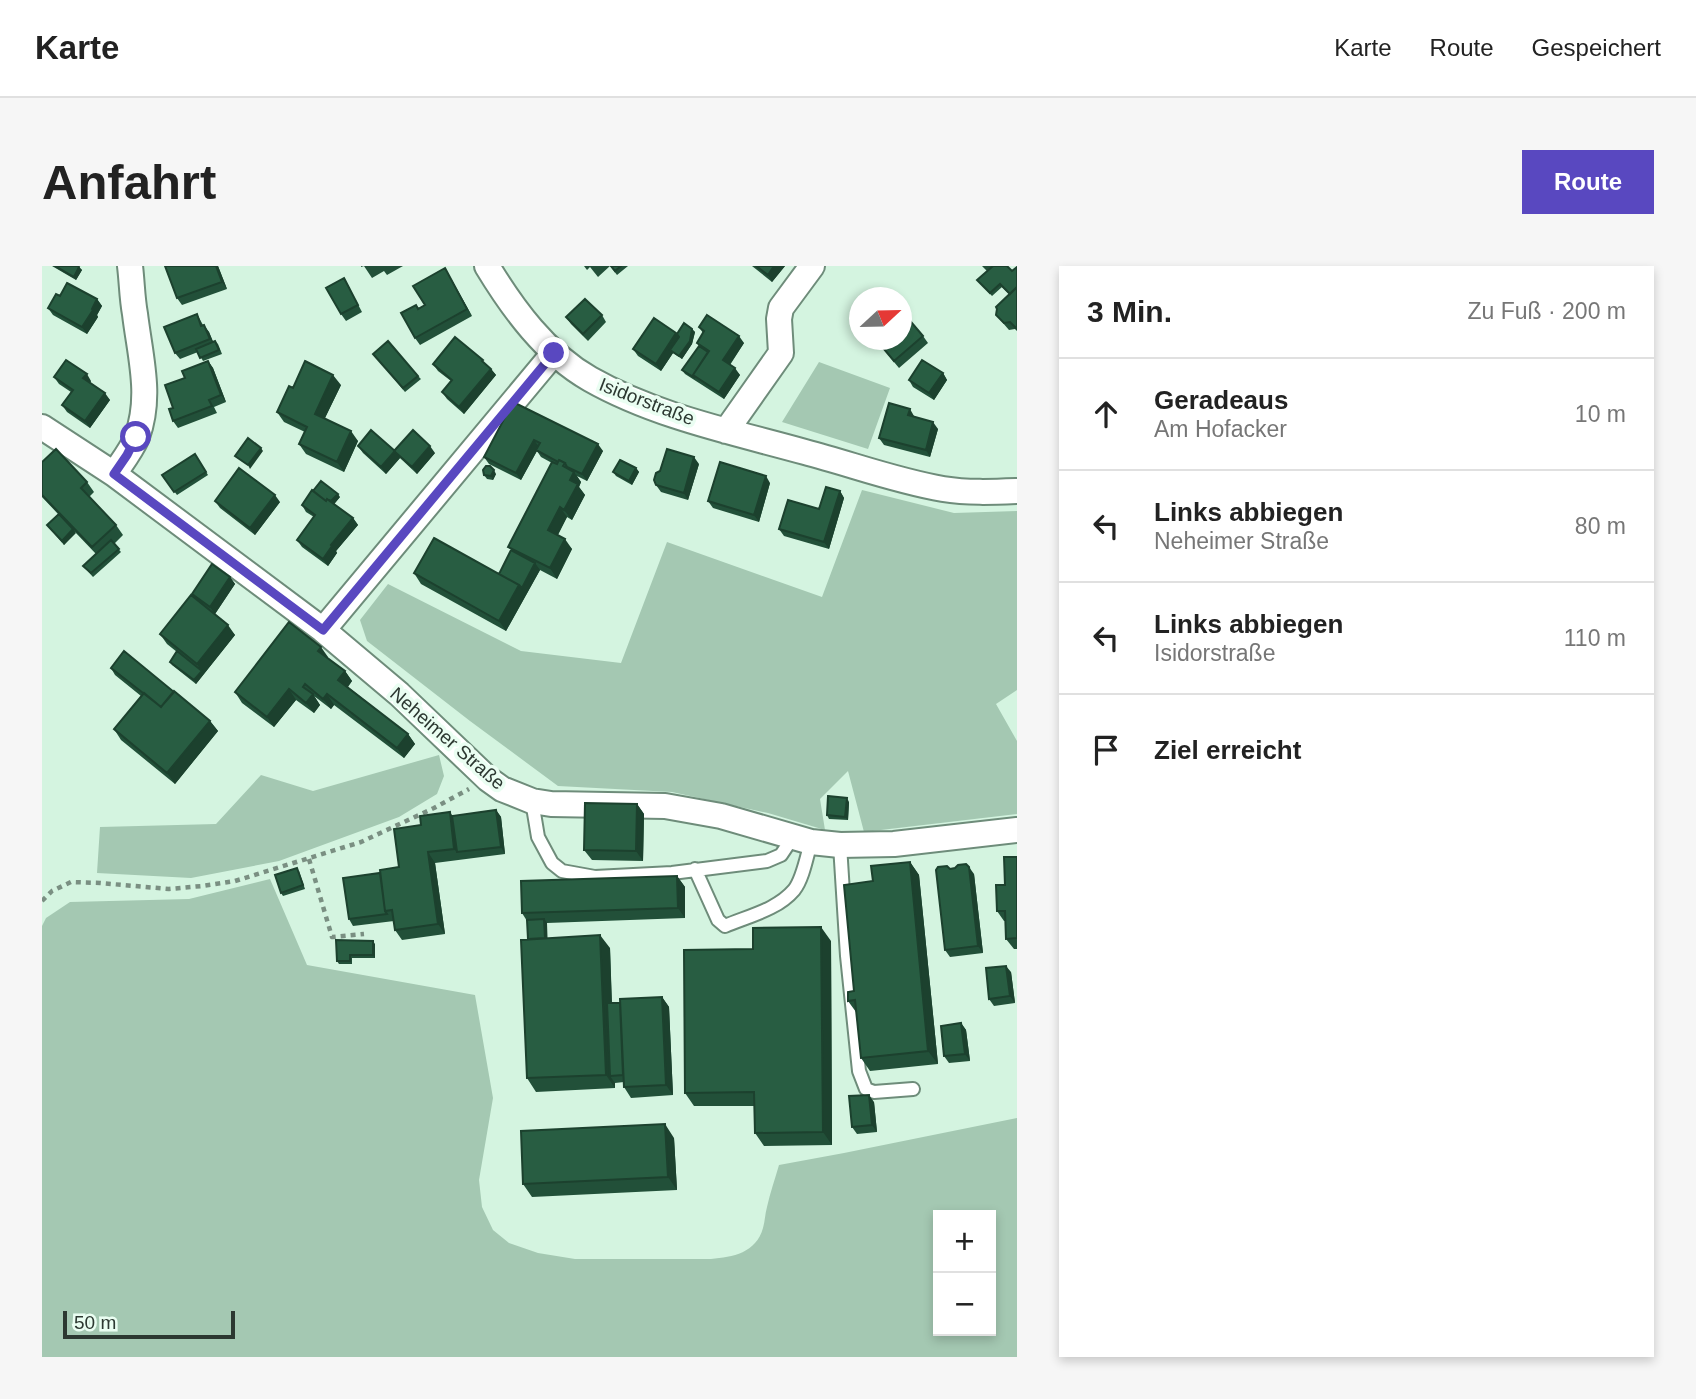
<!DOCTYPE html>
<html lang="de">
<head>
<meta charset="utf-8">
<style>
  :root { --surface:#fff; --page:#f6f6f6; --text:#222; --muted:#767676; --line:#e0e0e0; --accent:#5948c0 }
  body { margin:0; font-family:Arial,sans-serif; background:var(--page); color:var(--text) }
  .controls { position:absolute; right:21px; bottom:21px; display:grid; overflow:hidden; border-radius:0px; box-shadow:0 4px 10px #0003 }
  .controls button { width:63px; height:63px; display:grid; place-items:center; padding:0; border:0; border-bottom:2px solid var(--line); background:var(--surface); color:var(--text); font:35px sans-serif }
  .compass { position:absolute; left:807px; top:21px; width:63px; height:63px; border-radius:50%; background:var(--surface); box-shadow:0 4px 10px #0003; rotate:68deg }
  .scale { position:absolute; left:21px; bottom:18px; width:172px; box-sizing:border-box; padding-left:7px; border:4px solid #2c3831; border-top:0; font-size:19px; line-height:24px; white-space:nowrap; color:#2c3831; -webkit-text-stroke:5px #eafef2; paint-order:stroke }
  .stop { position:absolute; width:21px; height:21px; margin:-16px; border:5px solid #5948c0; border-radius:50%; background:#fff }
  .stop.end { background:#5948c0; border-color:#fff; box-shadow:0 2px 7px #0008 }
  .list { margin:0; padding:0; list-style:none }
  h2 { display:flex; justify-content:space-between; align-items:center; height:91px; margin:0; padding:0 28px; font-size:30px }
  h2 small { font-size:23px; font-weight:400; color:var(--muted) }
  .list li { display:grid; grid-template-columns:46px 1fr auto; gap:21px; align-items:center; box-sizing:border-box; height:112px; padding:0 28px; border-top:2px solid var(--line) }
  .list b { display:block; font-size:26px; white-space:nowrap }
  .list p { margin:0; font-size:23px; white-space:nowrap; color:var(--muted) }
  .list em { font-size:23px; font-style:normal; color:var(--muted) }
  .icon { flex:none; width:38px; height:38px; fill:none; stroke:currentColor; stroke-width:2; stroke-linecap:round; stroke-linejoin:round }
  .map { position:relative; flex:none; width:975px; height:1091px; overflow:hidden; border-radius:0px }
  header { display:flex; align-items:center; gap:42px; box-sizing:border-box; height:98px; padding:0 35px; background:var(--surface); border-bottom:2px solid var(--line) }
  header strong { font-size:33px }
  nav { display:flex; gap:38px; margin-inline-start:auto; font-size:24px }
  .intro { display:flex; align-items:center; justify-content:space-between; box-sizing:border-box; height:168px; padding:0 42px }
  h1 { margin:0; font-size:49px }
  .button { padding:18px 32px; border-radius:0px; background:var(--accent); color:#fff; font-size:24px; font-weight:700 }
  main { display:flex; gap:42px; padding:0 42px }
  aside { flex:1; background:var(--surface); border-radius:0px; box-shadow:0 4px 10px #0003 }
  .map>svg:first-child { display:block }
  .green { fill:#a4c8b2; fill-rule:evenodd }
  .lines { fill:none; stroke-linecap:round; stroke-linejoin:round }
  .service-casing { stroke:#6e8c7a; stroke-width:16 }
  .minor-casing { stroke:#6e8c7a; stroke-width:28 }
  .path { stroke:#7a8f82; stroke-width:4.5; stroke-dasharray:5 5; stroke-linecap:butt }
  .service { stroke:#fff; stroke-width:12 }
  .minor { stroke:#fff; stroke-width:24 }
  .wall { fill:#225039 }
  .shaded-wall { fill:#1c412e }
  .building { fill:#285d42; stroke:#1c412e; stroke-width:2 }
  .route { stroke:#5948c0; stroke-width:9 }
  .labels { text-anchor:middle; stroke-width:7; stroke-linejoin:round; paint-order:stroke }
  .street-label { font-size:19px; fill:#2c3831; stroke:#eafef2 }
</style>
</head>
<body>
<header>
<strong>Karte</strong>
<nav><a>Karte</a><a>Route</a><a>Gespeichert</a></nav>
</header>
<div class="intro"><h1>Anfahrt</h1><a class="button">Route</a></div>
<main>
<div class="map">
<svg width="975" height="1091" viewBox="0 0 975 1091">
  <rect width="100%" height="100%" fill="#d4f4e0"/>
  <!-- green -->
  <path class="green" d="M777,96l71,26 -22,61 -86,-27z
    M820,224l92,23 63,-2v179l-21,14 21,37v73l-153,18 -16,-61 -28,28 5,31 -57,-17 -96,-21 -114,-6 -88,-65 -103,-80 -7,-21 28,-36 133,67 100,12 46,-121 155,55z
    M397,489l5,21 -7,18 -38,23 -120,44 -88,17 -94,-5 3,-46 116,-3 45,-49 52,16z
    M228,613l37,86 168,30 18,103 -14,82 3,27 11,23 16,13 29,10 37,6h136c22,-2 45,-6 52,-31 2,-7 2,-14 4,-21 3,-14 8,-28 12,-42l65,-12 173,-35v239h-975v-431l4,-8 24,-16 119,-3zM949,949v116h-53v-116z"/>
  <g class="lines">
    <defs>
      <path id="service" d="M490,535l6,36 14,26 10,8 33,6 77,-4 95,-12 14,-6 12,-18
        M798,579l7,111 12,115 7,18 8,3 39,-3
        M653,603l23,51 7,6c23,-10 52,-16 69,-36 9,-11 13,-35 17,-48"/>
      <path id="minor" d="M445,0c26,43 59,88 103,113 65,37 143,53 215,73 46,12 91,29 138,37 25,4 49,3 74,2
        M0,161l72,47 209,156 76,64 89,85 14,10 30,12 19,3 114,2 56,10 90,26 29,3 54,-1 123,-14
        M684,165l55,-78 -2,-34 2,-11 31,-42
        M72,208c8,-12 17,-23 23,-37 15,-41 3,-81 -2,-123 -3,-16 -3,-32 -5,-48
        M281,364l231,-277"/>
    </defs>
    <!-- service casing -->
    <use href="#service" class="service-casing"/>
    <!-- minor casing -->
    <use href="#minor" class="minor-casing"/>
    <!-- path -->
    <path class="path" d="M267,593l23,78 32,-3
      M0,635l10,-10 19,-9 29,1 69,6 33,-3 33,-5 126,-39 73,-34 35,-19"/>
    <!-- service -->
    <use href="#service" class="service"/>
    <!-- minor -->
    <use href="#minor" class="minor"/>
  </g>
  <!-- wall -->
  <path class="wall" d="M10,0h26l4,4 -6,10z
    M176,0l9,23 -45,16 -5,-7z
    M319,0h42l-16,9 -3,-4 -12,7 -8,-12 -3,1z
    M542,0h26l-12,11 -8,-10 -3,3z
    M568,0h18l-11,9z
    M710,0h33l-13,16z
    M940,0h25l5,5 5,-4v64l-2,-2 -6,1 -13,-15 13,-21 -7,-7 -10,9 -12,-13 -3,-3 10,-9z
    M407,9l23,41 -52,29 -5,-7 1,-33 3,3 6,-3z
    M302,12l18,34 -16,9 -5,-7z
    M18,30l37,3 5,7 -5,9 1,2 -11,17 -34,-19 -5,-7z
    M155,48l6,11 6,7 4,10 2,-1 3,3 4,10 -19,7 -5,-9 -18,7 -5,-6z
    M560,49l4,7 -18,19 -17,-17 -5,-7z
    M657,61l45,16 -14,22 10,10 -16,24 -39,-25 -3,-4 17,-24 -2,-3 6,-10z
    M650,63l3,3 -3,12 -10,15 -9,-6 -12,18 -23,-15 -5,-7z
    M881,70l5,7 -29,25 -10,-12 -5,-7 1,-1 -8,-8h24z
    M334,91l42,19 3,3 -16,13z
    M166,95l5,7 13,34 -12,5 3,6 -39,15 -5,-7v-13l12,-30z
    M391,98h53l5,5 5,6 -32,39 -17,-15 -5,-7 9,-11 -13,-10z
    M901,107l4,7 -13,20 -21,-13 -4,-7z
    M12,111l37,4 -1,2 20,17 -20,28 -23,-16 -5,-7 9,-13 -12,-8z
    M299,119l-16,33 33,23 -14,31 -38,-18 -7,-10 6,-12 -21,-10 -7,-10 16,-24z
    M471,136l90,49 -16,30 -10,-5 4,6 -2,5 6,8 -13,25 -5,-3 -9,18 14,14 -15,30 -17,-9 -34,61 -85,-47 -7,-11 85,1 12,-24 -3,-3 44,-84 -11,-6 -4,-6 -16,29 -32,-16 -5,-7z
    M872,150v1l24,12 -8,28 -46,-12 -5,-7z
    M316,180l36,5 41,2 -18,21 -17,-16 -14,16 -23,-21z
    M153,188l13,21 -31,20 -15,-20z
    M0,196l45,20 7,10 -5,5 27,28 7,10 -9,9 7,8 -28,25 -10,-11 13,-12 -21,-22 -11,13 -17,-20 11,-11 -16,-17z
    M657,198l-11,36 -27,-8 -5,-7z
    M594,202l3,4 -7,13 -16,-9 -3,-4z
    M454,208l-3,6 -6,-1 -3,-4z
    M728,217l-11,39 -46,-14 -5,-7z
    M798,225l4,7 -15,51 -45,-13 -5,-7 40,-20z
    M298,231l-6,7 19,14 5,7 -22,26 1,2 -9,13 -26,-19 -5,-7 17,-23 -8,-5 -4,-7z
    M173,235l65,1 -25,33 -35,-27z
    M188,311l5,7 -20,30 20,21 -39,49 -24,-19 -2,-3 7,-10 -10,-8 -7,-10 34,-37 -2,-3z
    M286,391v1l17,13 7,10 -4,6 60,47 7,10 -11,14 -70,-53 -3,4 -17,-13 6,9 -6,8 -18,-13 -22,27 -32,-24 -7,-11z
    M69,402l63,24 36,29 8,10 -43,53 -54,-44 -7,-11 27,-33 -26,-21z
    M807,536l-1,18 -19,-1 -2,-4z
    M595,538l7,10 -1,47 -51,-1 -8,-10z
    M454,544l5,7 4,37 -70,9 10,71 -43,6 -7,-10 -1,-9 -41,5 -4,-7 31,-46 19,-6 22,-42 31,-9z
    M975,591v92h-3l-8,-10v-18h-2l-7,-10 8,-26z
    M868,596l9,13 19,189 -68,7 -9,-13 -5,-46 -8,-11 6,-10 19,-110z
    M908,603l24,5 9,79 -33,4 -5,-7z
    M257,605l6,18 -22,7 -2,-3z
    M635,610l8,11v31l-138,5v15l63,10 2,55 50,-6 7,10 4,88 -42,3 -7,-11v-5l-9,1v5l-79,4 -9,-14v-157l-5,-8z
    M789,675l1,204 -68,1 -9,-13v-27h-61l-9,-13z
    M333,678v14h-23v6h-13l-2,-3z
    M969,706l4,31 -21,3 -5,-7z
    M919,757l5,7 4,31 -21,2 -5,-7z
    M832,836l3,30 -20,2 -5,-7z
    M632,872l3,52 -145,7 -9,-13z"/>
  <!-- shaded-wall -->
  <path class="shaded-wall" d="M174,0h2l9,23 -5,-7z
    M732,0h11l-13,16 -4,-7z
    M37,1l3,3 -6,10 -2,-3z
    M403,2l4,7 23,41 -5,-7z
    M55,33l5,7 -5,9 1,2 -11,17 -5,-7z
    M162,59l5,7 6,14 -5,-7z
    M650,63l3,3 -3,12 -10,15 -3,-3z
    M634,67l5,7 -11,10 3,3 -12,18 -5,-7z
    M697,70l5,7 -16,24 -5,-7z
    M166,95l5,7 13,34 -5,-7z
    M693,102l5,7 -16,24 -5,-7z
    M449,103l5,6 -32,39 -5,-7z
    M901,107l4,7 -13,20 -5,-7z
    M45,108l4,7 -3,4 -5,-7z
    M291,109l8,10 -19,39 -7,-10z
    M63,127l5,7 -20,28 -5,-7z
    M868,143l4,7 -1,6 -5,-7z
    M891,156l5,7 -8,28 -4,-7z
    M309,165l7,10 -14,31 -7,-10z
    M492,174l5,7 -18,33 -5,-7z
    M556,178l5,7 -16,30 -5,-7z
    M388,180l5,7 -18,21 -5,-7z
    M219,182l2,3 -13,18 -2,-4z
    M353,185l5,7 -14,16 -5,-7z
    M652,191l5,7 -11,36 -4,-7z
    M594,202l3,4 -7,13 -3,-4z
    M452,204l2,4 -3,6 -2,-4z
    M532,206l7,10 -2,5 6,8 -13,25 -8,-10 6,-30z
    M724,210l4,7 -11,39 -5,-7z
    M798,225l4,7 -15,51 -5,-7z
    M296,228l2,3 -9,11 -3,-4z
    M233,229l5,7 -25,33 -5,-7z
    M518,241l7,10 -12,23 -7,-10z
    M311,252l5,7 -22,26 1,2 -9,13 -5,-7 8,-14z
    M31,263l3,4 -12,12 -2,-4z
    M523,273l7,10 -15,30 -7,-11z
    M493,297l5,7 -34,61 -7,-10 20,-36z
    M188,311l5,7 -20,30 -5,-7z
    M186,359l7,10 -39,49 -2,-4 7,-9 -4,-7z
    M279,381l7,10 -3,4 -7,-10z
    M303,405l7,10 -7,9 -7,-10z
    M247,423l7,11 -22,27 -7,-10z
    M271,428l7,11 -6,8 -8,-10z
    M285,428l7,11 -3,4 -8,-10z
    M168,455l8,10 -43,53 -8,-11z
    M366,468l7,10 -11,14 -7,-10z
    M805,532l2,4 -1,18 -3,-3z
    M595,538l7,10 -1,47 -7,-10z
    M454,544l5,7 4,37 -4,-7z
    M408,546l7,11v29l-3,-3z
    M386,586l7,11 10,71 -7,-10z
    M868,596l9,13 19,189 -10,-13z
    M927,601l5,7 9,79 -5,-7z
    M635,610l8,11v31l-7,-10z
    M502,653l3,4 1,29 -3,-3z
    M779,661l10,14 1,204 -9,-13z
    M558,669l10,13 4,128h-4l5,7v5l-9,-13z
    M331,675l2,3v14l-2,-3z
    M964,700l5,6 4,31 -5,-7z
    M620,731l7,10 4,88 -7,-10z
    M919,757l5,7 4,31 -5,-7z
    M827,829l5,7 3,30 -5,-7z
    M623,858l9,14 3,52 -9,-13z"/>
  <!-- building -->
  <path class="building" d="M13,0h23l1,1 -5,10z
    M123,0h51l6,16 -45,16z
    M569,0h10l-6,5z
    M714,0h18l-6,9z
    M951,0h14l5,5 5,-4v20l-7,7 -10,-10 -10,9 -13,-13z
    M403,2l22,41 -52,29 -14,-25 15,-8 2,4 7,-4 -12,-19z
    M302,12l14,27 -17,9 -15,-26z
    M25,17l30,16 -5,10 1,1 -11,17 -34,-19 8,-14 4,2z
    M975,21v42l-7,-7 -6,1 -8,-8 1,-6 -1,-2z
    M543,33l17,16 -19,19 -17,-17z
    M155,48l4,12 3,-1 6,14 -35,14 -11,-26z
    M859,48l3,3 2,-1 17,20 -29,25 -10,-12 1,-2 -7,-7h23z
    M665,49l32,21 -16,24 12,8 -16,24 -26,-17 16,-24 -12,-8 7,-12 -5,-4z
    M612,52l22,15 -20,31 -23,-15z
    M642,57l8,6 -2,12 -11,15 -9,-6 9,-13 -2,-3z
    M413,71l28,23 -1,1 9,8 -32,38 -17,-15 10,-12 -19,-16z
    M173,75l4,9 -19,8 -4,-9z
    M346,75l30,35 -15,12 -30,-34z
    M657,80l9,6 -15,23 2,3 -13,-8z
    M24,94l21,14 -4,4 22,15 -20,28 -23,-16 11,-15 -19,-13z
    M880,94l21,13 -14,20 -20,-13z
    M166,95l13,34 -12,5 3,6 -39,15 -4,-12 4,-1 -8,-23 20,-7 -3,-7z
    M263,95l28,14 -18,39 36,17 -14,31 -38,-18 8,-17 -30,-15 12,-26 4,2z
    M471,136l85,42 -16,30 -15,-7 -2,-4 -6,-3 -1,2 -22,-12 4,-7 -6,-3 -18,33 -32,-16z
    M847,137l21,6 -2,6 25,7 -7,28 -47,-12z
    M329,164l24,21 -14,16 -23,-21z
    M371,164l17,16 -18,21 -18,-16z
    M206,172l13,10 -13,17 -13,-9z
    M14,183l31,33 -6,6 35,37 -24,22 -50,-52v-33z
    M625,183l27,8 -10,36 -28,-8 -2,-5 2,-7 4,-2z
    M153,188l11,18 -32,20 -12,-17z
    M517,194l6,3 -2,3 11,6 -4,8 8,4 -14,26 -4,-3 -12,23 17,9 -15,29 -42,-21 44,-85 5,2z
    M578,194l16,8 -7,13 -16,-9z
    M678,196l46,14 -12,39 -46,-14z
    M444,200h4l4,4 -3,6 -7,-1 -1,-5z
    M197,202l36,27 -25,33 -35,-27z
    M279,215l17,13 -7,7 -4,-2 -1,2 -13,-10z
    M784,221l14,4 -16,51 -45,-13 9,-29 31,9z
    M270,224l14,11 1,-2 26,19 -22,27 1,1 -9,13 -26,-19 18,-25 -13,-10z
    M17,248l14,15 -11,12 -15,-16z
    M392,272l85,47 -20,36 -85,-48z
    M69,274l8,9 -28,24 -8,-7z
    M469,284l24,13 -13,25 -3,-3 -20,-11z
    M170,298l18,13 -20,30 -18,-13z
    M149,329l37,30 -31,39 -37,-30z
    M247,356l32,25 -3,4 27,20 -7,9 70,54 -11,14 -70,-54 -4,5 -18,-15 -2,3 10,7 -7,9 -17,-14 -22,28 -32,-25z
    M82,385l50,41 -13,15 -50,-39z
    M135,385l25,20 -8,9 -24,-18z
    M132,425l36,30 -43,52 -53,-44 30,-36 17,14z
    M786,530l19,2 -2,19 -18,-2z
    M543,537l52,1 -1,47 -52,-1z
    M454,544l5,37 -44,5 -5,-36z
    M408,546l4,37 -26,3 10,72 -43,6 -3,-20 -7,1 -5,-41 19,-3 -5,-38 27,-4 -1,-9z
    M962,591h13v81l-11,1 -1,-28h-8l-1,-26h9z
    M868,596l18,189 -67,7 -6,-58 -7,1v-9l6,-1 -10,-106 29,-4 -2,-15z
    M924,598l3,3 9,79 -33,4 -9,-80 2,-3 9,-1 3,3 5,-1 3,-3z
    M255,602l6,17 -22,8 -6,-18z
    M338,607l5,38 2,3 -38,5 -6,-41z
    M635,610l1,32 -156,5 -1,-32z
    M502,653l1,19 -17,1 -1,-19z
    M779,661l2,205 -68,1 -1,-41 -69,1 -1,-143 69,-1v-21z
    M558,669l6,140 -79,3 -6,-138z
    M294,674l37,1v14h-23v6h-13z
    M964,700l4,30 -21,3 -3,-31z
    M620,731l4,88 -42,2 -4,-88z
    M565,737h13l3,72 -13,1z
    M919,757l4,31 -21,2 -3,-30z
    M827,829l3,30 -20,2 -3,-31z
    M623,858l3,53 -145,7 -2,-53z"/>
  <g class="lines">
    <!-- route -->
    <path class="route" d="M94,171l-9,18 -13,19 209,156 231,-277"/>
  </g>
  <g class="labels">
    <!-- street labels -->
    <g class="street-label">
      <text transform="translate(605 135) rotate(21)" y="7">Isidorstraße</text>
      <text transform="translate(406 472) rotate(41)" y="7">Neheimer Straße</text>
    </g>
  </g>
</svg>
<div class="controls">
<button>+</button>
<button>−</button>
</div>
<svg class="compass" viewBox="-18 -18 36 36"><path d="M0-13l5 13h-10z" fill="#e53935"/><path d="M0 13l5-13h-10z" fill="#767676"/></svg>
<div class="scale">50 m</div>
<div class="stop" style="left:94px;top:171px"></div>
<div class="stop end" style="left:512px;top:87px"></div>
</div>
<aside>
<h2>3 Min.<small>Zu Fuß · 200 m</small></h2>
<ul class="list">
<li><svg class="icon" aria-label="ahead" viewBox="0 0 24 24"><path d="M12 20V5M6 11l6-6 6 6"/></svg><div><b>Geradeaus</b><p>Am Hofacker</p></div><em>10 m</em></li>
<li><svg class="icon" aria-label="left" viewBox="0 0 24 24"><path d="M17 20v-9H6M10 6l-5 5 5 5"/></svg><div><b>Links abbiegen</b><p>Neheimer Straße</p></div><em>80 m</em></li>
<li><svg class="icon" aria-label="left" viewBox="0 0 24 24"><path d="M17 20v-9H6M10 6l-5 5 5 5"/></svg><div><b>Links abbiegen</b><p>Isidorstraße</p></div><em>110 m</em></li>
<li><svg class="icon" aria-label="arrive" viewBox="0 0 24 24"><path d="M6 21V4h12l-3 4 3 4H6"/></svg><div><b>Ziel erreicht</b></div></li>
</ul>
</aside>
</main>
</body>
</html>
